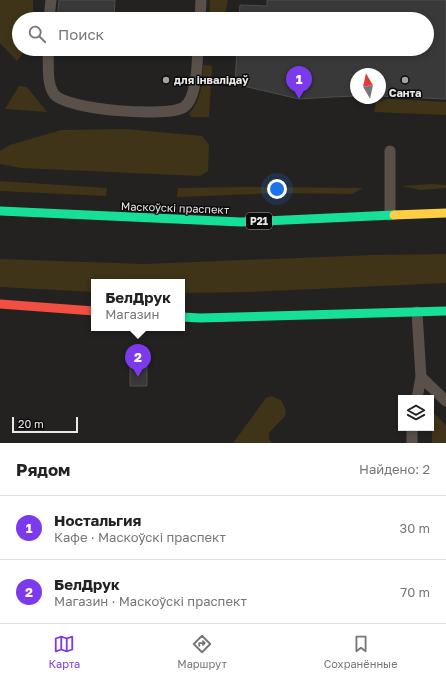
<!DOCTYPE html>
<html lang="ru">
<head>
<meta charset="utf-8">
<style>
  :root { --surface:#fff; --page:#f6f6f6; --text:#222; --muted:#767676; --line:#e0e0e0; --accent:#7c3aed }
  body { margin:0; font-family:"Golos Text",sans-serif; background:var(--page); color:var(--text) }
  .controls { position:absolute; right:12px; bottom:12px; display:grid; overflow:hidden; border-radius:0px; box-shadow:0 2px 6px #0003 }
  .controls button { width:36px; height:36px; display:grid; place-items:center; padding:0; border:0; border-bottom:1px solid var(--line); background:var(--surface); color:var(--text); font:20px sans-serif }
  .compass { position:absolute; left:350px; top:68px; width:36px; height:36px; border-radius:50%; background:var(--surface); box-shadow:0 2px 6px #0003; rotate:351deg }
  .scale { position:absolute; left:12px; bottom:10px; width:66px; box-sizing:border-box; padding-left:4px; border:2px solid #eae8e8; border-top:0; font-size:11px; line-height:14px; white-space:nowrap; color:#eae8e8; -webkit-text-stroke:3px #0c0b0b; paint-order:stroke }
  .you { position:absolute; left:277px; top:189px; width:14px; height:14px; margin:-10px; border:3px solid #fff; border-radius:50%; background:#1a73e8; box-shadow:0 0 0 6px #1a73e833 }
  .badge { display:grid; place-items:center; width:26px; height:26px; border-radius:50%; background:var(--accent); color:#fff; font-size:13px; font-weight:700 }
  .pin { position:absolute; translate:-50% -33px; filter:drop-shadow(0 1px 2px #0008) }
  .pin::after { content:''; position:absolute; top:21px; width:14px; height:12px; background:inherit; clip-path:polygon(0 0,100% 0,50% 100%) }
  .popup { position:absolute; left:91px; top:279px; width:94px; height:52px; box-sizing:border-box; display:grid; place-content:center; border-radius:0px; background:var(--surface); filter:drop-shadow(0 1px 3px #0005); font-size:13px; white-space:nowrap; color:var(--muted) }
  .popup b { font-size:15px; color:var(--text) }
  .popup::after { content:''; position:absolute; left:50%; top:100%; margin-left:-8px; border:8px solid transparent; border-top-color:var(--surface) }
  .list { margin:0; padding:0; list-style:none }
  h2 { display:flex; justify-content:space-between; align-items:center; height:52px; margin:0; padding:0 16px; font-size:17px }
  h2 small { font-size:13px; font-weight:400; color:var(--muted) }
  .list li { display:grid; grid-template-columns:26px 1fr auto; gap:12px; align-items:center; box-sizing:border-box; height:64px; padding:0 16px; border-top:1px solid var(--line) }
  .list b { display:block; font-size:15px; white-space:nowrap }
  .list p { margin:0; font-size:13px; white-space:nowrap; color:var(--muted) }
  .list em { font-size:13px; font-style:normal; color:var(--muted) }
  .icon { flex:none; width:22px; height:22px; fill:none; stroke:currentColor; stroke-width:2; stroke-linecap:round; stroke-linejoin:round }
  .map { position:relative; flex:none; width:446px; height:443px; overflow:hidden }
  .search { position:absolute; background:var(--surface); box-shadow:0 2px 6px #0003; left:12px; right:12px; top:12px; height:44px; display:flex; align-items:center; gap:10px; box-sizing:border-box; padding:0 14px; border-radius:22px; color:var(--muted); font-size:15px }
  .sheet { height:180px; background:var(--surface) }
  nav { display:flex; justify-content:space-around; align-items:center; box-sizing:border-box; height:56px; border-top:1px solid var(--line); background:var(--surface); font-size:11px; color:var(--muted) }
  nav a { display:grid; justify-items:center; gap:2px }
  nav .on { color:var(--accent) }
  .map>svg:first-child { display:block }
  .green { fill:#3f3418 }
  .building { fill:#3a3939; stroke:#4e4d4d }
  .lines { fill:none; stroke-linecap:round; stroke-linejoin:round }
  .lane { stroke:#595049; stroke-width:11 }
  .fast { stroke:#16e098; stroke-width:9 }
  .slow { stroke:#ffcf43; stroke-width:9 }
  .jam { stroke:#f24e42; stroke-width:9 }
  .poi-dot { fill:#a4a3a2; stroke:#0c0b0b; stroke-width:1.5 }
  .labels { text-anchor:middle; stroke-width:3; stroke-linejoin:round; paint-order:stroke }
  .shield { fill:#0c0b0b; stroke:#a7a6a6; stroke-width:1 }
  .shield-label { font-size:10px; font-weight:bold; fill:#eae8e8 }
  .poi-label { font-size:11px; font-weight:bold; fill:#eae8e8; stroke:#0c0b0b; text-anchor:start }
  .street-label { font-size:11px; fill:#eae8e8; stroke:#0c0b0b }
</style>
</head>
<body>
<div class="map">
<svg width="446" height="443" viewBox="0 0 446 443">
  <rect width="100%" height="100%" fill="#232221"/>
  <!-- green -->
  <path class="green" d="M0,0h33v19h-14v30h7l-9,12 -17,-18z
    M210,0h18l-4,19h-15z
    M203,65l9,1 -3,51h-17l-3,-3c13,-15 13,-31 14,-49z
    M19,86l8,1 20,25 -42,-3z
    M386,99l60,3v13l-72,-3 2,-9z
    M126,129l76,7 7,9 -1,26 -8,5 -179,-8 -21,-4v-13l10,-6 51,-15z
    M0,181l107,7 -1,8 -106,-5z
    M430,184l16,1v3l-26,2 -18,-4z
    M245,187l118,1 -11,6 -72,-1 -103,4 1,-9z
    M446,254v29l-197,9 -67,1v-11h-88v10l-94,-5v-28l144,5 230,-9z
    M271,396l10,4 5,10 -1,6 -16,17v6l3,4h-39l33,-45z
    M432,412l14,13v18h-14z"/>
  <!-- building -->
  <path class="building" d="M59,0h56l-1,19h-57z
    M267,0h179v99l-66,-3v-22h-24v22l-24,1 -33,2 -64,-15 2,-35h190v-30h-188l1,-14 27,1z
    M130,367h17v19h-17z"/>
  <g class="lines">
    <!-- lane -->
    <path class="lane" d="M49,19l2,-19
      M200,19l1,-19
      M48,49c1,13 -2,34 6,45 12,16 115,24 130,13 13,-9 13,-43 14,-58
      M390,215v-64
      M417,312l4,65 -4,21
      M421,377l25,24
      M412,443v-15"/>
    <!-- fast -->
    <path class="fast" d="M0,211l241,11 153,-7
      M182,317l18,1 246,-7"/>
    <!-- slow -->
    <path class="slow" d="M394,215l52,-2"/>
    <!-- jam -->
    <path class="jam" d="M0,304l94,7"/>
  </g>
  <!-- markers -->
  <g class="poi-dot">
    <circle cx="166" cy="80" r="4"/>
    <circle cx="405" cy="80" r="4"/>
  </g>
  <g class="labels">
    <!-- shield labels -->
    <rect class="shield" x="246" y="213" width="26" height="16" rx="3"/>
    <g class="shield-label">
      <text x="259" y="225">Р21</text>
    </g>
    <!-- poi labels -->
    <g class="poi-label">
      <text x="174" y="84">для інвалідаў</text>
      <text x="405" y="97" text-anchor="middle">Санта</text>
    </g>
    <!-- street labels -->
    <g class="street-label">
      <text transform="translate(175 208) rotate(2)" y="4">Маскоўскі праспект</text>
    </g>
  </g>
</svg>
<div class="controls">
<button><svg class="icon" aria-label="layers" viewBox="0 0 24 24"><path d="M12 4l9 5-9 5-9-5zM3 14l9 5 9-5"/></svg></button>
</div>
<svg class="compass" viewBox="-18 -18 36 36"><path d="M0-13l5 13h-10z" fill="#e53935"/><path d="M0 13l5-13h-10z" fill="#767676"/></svg>
<div class="scale">20 m</div>
<div class="you"></div>
<div class="pin badge" style="left:299px;top:99px">1</div>
<div class="pin badge" style="left:138px;top:377px">2</div>
<div class="popup"><b>БелДрук</b>Магазин</div>
<div class="search"><svg class="icon" aria-label="search" viewBox="0 0 24 24"><circle cx="10" cy="10" r="6"/><path d="M15 15l6 6"/></svg>Поиск</div>
</div>
<section class="sheet">
<h2>Рядом<small>Найдено: 2</small></h2>
<ul class="list">
<li><span class="badge">1</span><div><b>Ностальгия</b><p>Кафе · Маскоўскі праспект</p></div><em>30 m</em></li>
<li><span class="badge">2</span><div><b>БелДрук</b><p>Магазин · Маскоўскі праспект</p></div><em>70 m</em></li>
</ul>
</section>
<nav>
<a class="on"><svg class="icon" aria-label="map" viewBox="0 0 24 24"><path d="M3 6l6-2 6 2 6-2v14l-6 2-6-2-6 2zM9 4v14M15 6v14"/></svg>Карта</a>
<a><svg class="icon" aria-label="directions" viewBox="0 0 24 24"><path d="M12 3l9 9-9 9-9-9zM9 14v-3h6M13 9l2 2-2 2"/></svg>Маршрут</a>
<a><svg class="icon" aria-label="saved" viewBox="0 0 24 24"><path d="M7 4h10v16l-5-4-5 4z"/></svg>Сохранённые</a>
</nav>
</body>
</html>
